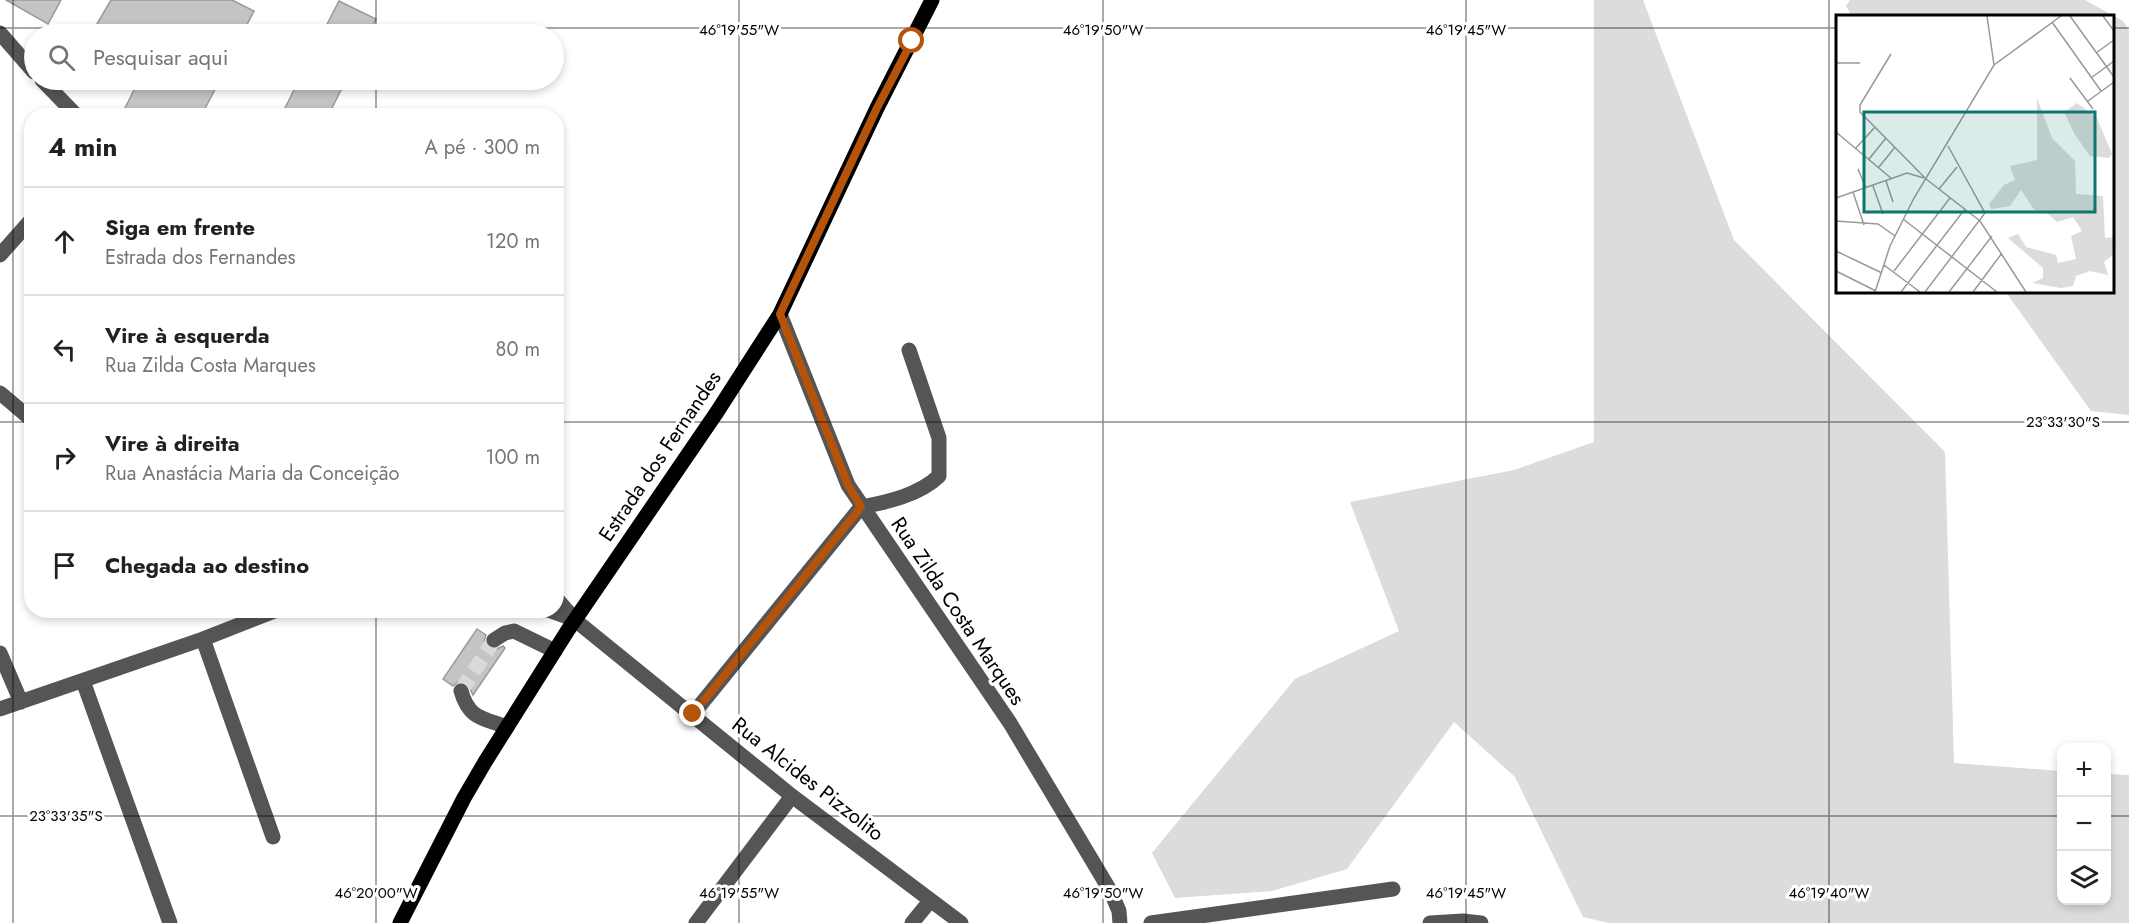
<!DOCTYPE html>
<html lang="pt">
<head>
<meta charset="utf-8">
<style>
  :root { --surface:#fff; --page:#f6f6f6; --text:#202124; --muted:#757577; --line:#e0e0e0 }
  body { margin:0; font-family:Jost,sans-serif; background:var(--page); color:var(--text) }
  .controls { position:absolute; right:18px; bottom:18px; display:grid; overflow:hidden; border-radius:12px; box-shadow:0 3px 9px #0003 }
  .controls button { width:54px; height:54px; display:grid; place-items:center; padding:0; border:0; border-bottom:2px solid var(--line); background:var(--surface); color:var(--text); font:30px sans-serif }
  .stop { position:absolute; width:18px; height:18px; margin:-14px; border:4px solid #b45309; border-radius:50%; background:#fff }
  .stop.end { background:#b45309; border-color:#fff; box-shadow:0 2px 6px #0008 }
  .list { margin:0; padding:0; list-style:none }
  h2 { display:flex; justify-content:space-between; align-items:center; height:78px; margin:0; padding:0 24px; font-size:26px }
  h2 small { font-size:20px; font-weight:400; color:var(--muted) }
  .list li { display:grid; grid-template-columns:39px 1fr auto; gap:18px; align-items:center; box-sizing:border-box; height:108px; padding:0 24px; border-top:2px solid var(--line) }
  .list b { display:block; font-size:22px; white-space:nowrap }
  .list p { margin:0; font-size:20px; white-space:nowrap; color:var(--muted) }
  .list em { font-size:20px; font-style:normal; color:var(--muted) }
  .icon { flex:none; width:33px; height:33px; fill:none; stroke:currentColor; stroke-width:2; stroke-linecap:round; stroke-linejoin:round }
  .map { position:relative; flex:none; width:2129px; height:923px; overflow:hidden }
  .search { position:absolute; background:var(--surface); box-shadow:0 3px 9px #0003; left:24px; top:24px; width:540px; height:66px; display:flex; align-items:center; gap:15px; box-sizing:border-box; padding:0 21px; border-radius:33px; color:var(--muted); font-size:22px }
  .panel { position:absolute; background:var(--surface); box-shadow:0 3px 9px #0003; left:24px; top:108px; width:540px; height:510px; border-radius:24px }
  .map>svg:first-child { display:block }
  .green { fill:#dcdcdc }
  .building { fill:#c4c4c4; stroke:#999; stroke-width:1.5 }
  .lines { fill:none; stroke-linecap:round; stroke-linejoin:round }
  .minor-tunnel { stroke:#d9d9d9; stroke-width:15; stroke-dasharray:15 8; stroke-linecap:butt }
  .minor { stroke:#555; stroke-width:15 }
  .major { stroke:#000; stroke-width:15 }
  .route { stroke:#b45309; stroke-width:8 }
  .ticks { fill:none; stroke:#000; stroke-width:1.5; stroke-opacity:0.45 }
  .labels { text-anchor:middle; stroke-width:6; stroke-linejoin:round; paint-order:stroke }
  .street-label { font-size:21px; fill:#000; stroke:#fff }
  .inset-road { fill:none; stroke:#999; stroke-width:1.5 }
  .view { fill:#0f766e; fill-opacity:0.15; stroke:#0f766e; stroke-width:3 }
  .inset-edge { fill:none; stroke:#000; stroke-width:3 }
  .ticks-label { font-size:15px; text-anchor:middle; fill:#000; stroke:#fff; stroke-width:6; stroke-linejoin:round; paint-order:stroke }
</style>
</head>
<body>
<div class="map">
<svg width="2129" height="923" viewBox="0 0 2129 923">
  <rect width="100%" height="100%" fill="#fff"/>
  <!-- green -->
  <path class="green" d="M1594,0h49l91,240 211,212 9,311 107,8 1,129h44l1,-126 22,1v148h-520l-26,-6 -68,-140 -61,-55 -107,147 -75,22 -97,7 -23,-45 143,-174 104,-48 -49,-129 164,-32 80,-28z
    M1850,0h235l38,21 6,9v385l-38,-4 -86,-120h107v-275h-260l-6,-10z"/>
  <!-- building -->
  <path class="building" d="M6,0h55l-13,24z
    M111,0h121l22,11 -12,23h-151z
    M339,1l37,18 -7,15h-47z
    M139,80h81l-19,36h-80z
    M299,80h47l-18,36h-47z
    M477,629l9,6 -2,6 5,7 6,2 8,-4 2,2 -32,47 -6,-12 -9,-1 -5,4 -10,-7z"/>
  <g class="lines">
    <!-- minor-tunnel -->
    <path class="minor-tunnel" d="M461,691l33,-51"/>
    <!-- minor -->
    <path class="minor" d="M0,33l34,39
      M42,80l35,36
      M0,255l32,-36
      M780,314l68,171 162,238 101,169 8,19 1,12
      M0,393l32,27
      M556,598l19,22 217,176 169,127
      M548,610l25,9
      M203,639l70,198
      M494,640l11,-7 9,-2 41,20
      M0,653l21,49
      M83,681l87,242
      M461,691c8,28 22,27 46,36
      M0,709l203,-70 74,-29
      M693,714l168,-207c27,-5 58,-12 78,-31v-38l-30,-88
      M696,923l96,-127
      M912,923l18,-22
      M1151,923l242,-34
      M1430,923l33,-2 18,2"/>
    <!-- major -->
    <path class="major" d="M400,923l64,-125 21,-36 83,-132 149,-218 63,-98 97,-206 55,-108"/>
  </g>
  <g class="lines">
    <!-- route -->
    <path class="route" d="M693,714l168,-207 -13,-22 -68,-171 97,-206 35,-67"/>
  </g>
  <!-- ticks -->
  <path class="ticks" d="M13,0v923M376,0v34M739,0v923M1103,0v923M1466,0v923M1829,0v923M0,28h1838M2112,28h17M376,80v36M0,422h32M556,422h1573M376,610v313M0,816h2062M2106,816h23"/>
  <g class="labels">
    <!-- street labels -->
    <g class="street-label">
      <text transform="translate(660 456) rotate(-56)" y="7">Estrada dos Fernandes</text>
      <text transform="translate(958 611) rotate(56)" y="7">Rua Zilda Costa Marques</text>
      <text transform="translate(808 779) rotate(38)" y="7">Rua Alcides Pizzolito</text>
    </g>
  </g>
  <!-- overview -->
  <g transform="translate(1836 15)">
    <rect width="278" height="278" fill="#fff"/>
    <path d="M201,83l15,40 23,23 1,33 27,2 2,42 8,-1v18l-9,7 4,13 -18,-4 -14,5 -3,10 -12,2 -29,-5 11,-5v-10l-35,-30 10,-4 8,13 30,8 2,8 18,-4 -5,-23 11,-5 -9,-14 -16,5 -9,-8 -13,-3 -14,-21 -11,16 -19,3 -2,-5 15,-19 11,-5 -5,-14 27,-6zM241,88l20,15 15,36 -3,4 -19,-2 -15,-21 -11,-23z" fill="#dcdcdc"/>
    <path class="inset-road" d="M151,1l7,49M234,1l44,61M267,1l11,15M216,7l49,69M260,38l18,-13M55,39l-31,51v7l66,67 54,42 46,71M0,48h24M234,63l23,31M255,63l23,-17M252,86l26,-19M0,117l56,47M20,133l19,-21M33,144l17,-21M43,152l16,-20M22,154l8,19M50,166l7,21M37,171l10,28M103,174l18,-22M17,177l11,33M0,183l71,-25 17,5M67,204l94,73M0,206l42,3 17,12M0,236l46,22M48,250l36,27M0,256l40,20M58,256l56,-73M39,277l15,-46 24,-48 80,-133 67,-49M65,277l64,-83M89,277l60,-79 -37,-67M113,277l43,-56M137,277l29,-39"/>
    <path class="view" d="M28,97h231v100h-231z"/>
    <rect width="278" height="278" class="inset-edge"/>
  </g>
  <g class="ticks-label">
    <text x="739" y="35">46°19'55"W</text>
    <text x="1103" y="35">46°19'50"W</text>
    <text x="1466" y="35">46°19'45"W</text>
    <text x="2063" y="427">23°33'30"S</text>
    <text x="66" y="821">23°33'35"S</text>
    <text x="376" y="898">46°20'00"W</text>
    <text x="739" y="898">46°19'55"W</text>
    <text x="1103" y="898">46°19'50"W</text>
    <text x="1466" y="898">46°19'45"W</text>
    <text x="1829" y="898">46°19'40"W</text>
  </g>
</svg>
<div class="controls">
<button>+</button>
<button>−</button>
<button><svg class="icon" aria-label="layers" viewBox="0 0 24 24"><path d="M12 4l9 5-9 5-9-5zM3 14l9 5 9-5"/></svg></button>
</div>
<div class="stop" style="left:912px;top:41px"></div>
<div class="stop end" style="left:693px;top:714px"></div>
<div class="search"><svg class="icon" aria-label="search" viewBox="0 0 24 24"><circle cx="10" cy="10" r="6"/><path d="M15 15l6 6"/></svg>Pesquisar aqui</div>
<section class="panel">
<h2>4 min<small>A pé · 300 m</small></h2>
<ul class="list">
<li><svg class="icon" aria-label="ahead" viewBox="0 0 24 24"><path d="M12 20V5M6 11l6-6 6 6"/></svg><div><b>Siga em frente</b><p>Estrada dos Fernandes</p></div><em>120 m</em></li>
<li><svg class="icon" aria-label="left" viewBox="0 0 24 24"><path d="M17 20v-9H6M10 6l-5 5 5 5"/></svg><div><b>Vire à esquerda</b><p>Rua Zilda Costa Marques</p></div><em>80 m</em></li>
<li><svg class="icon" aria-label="right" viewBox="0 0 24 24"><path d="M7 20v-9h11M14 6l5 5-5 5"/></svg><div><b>Vire à direita</b><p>Rua Anastácia Maria da Conceição</p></div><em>100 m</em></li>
<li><svg class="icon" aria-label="arrive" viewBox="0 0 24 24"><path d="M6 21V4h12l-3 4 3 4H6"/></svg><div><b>Chegada ao destino</b></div></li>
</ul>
</section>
</div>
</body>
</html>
